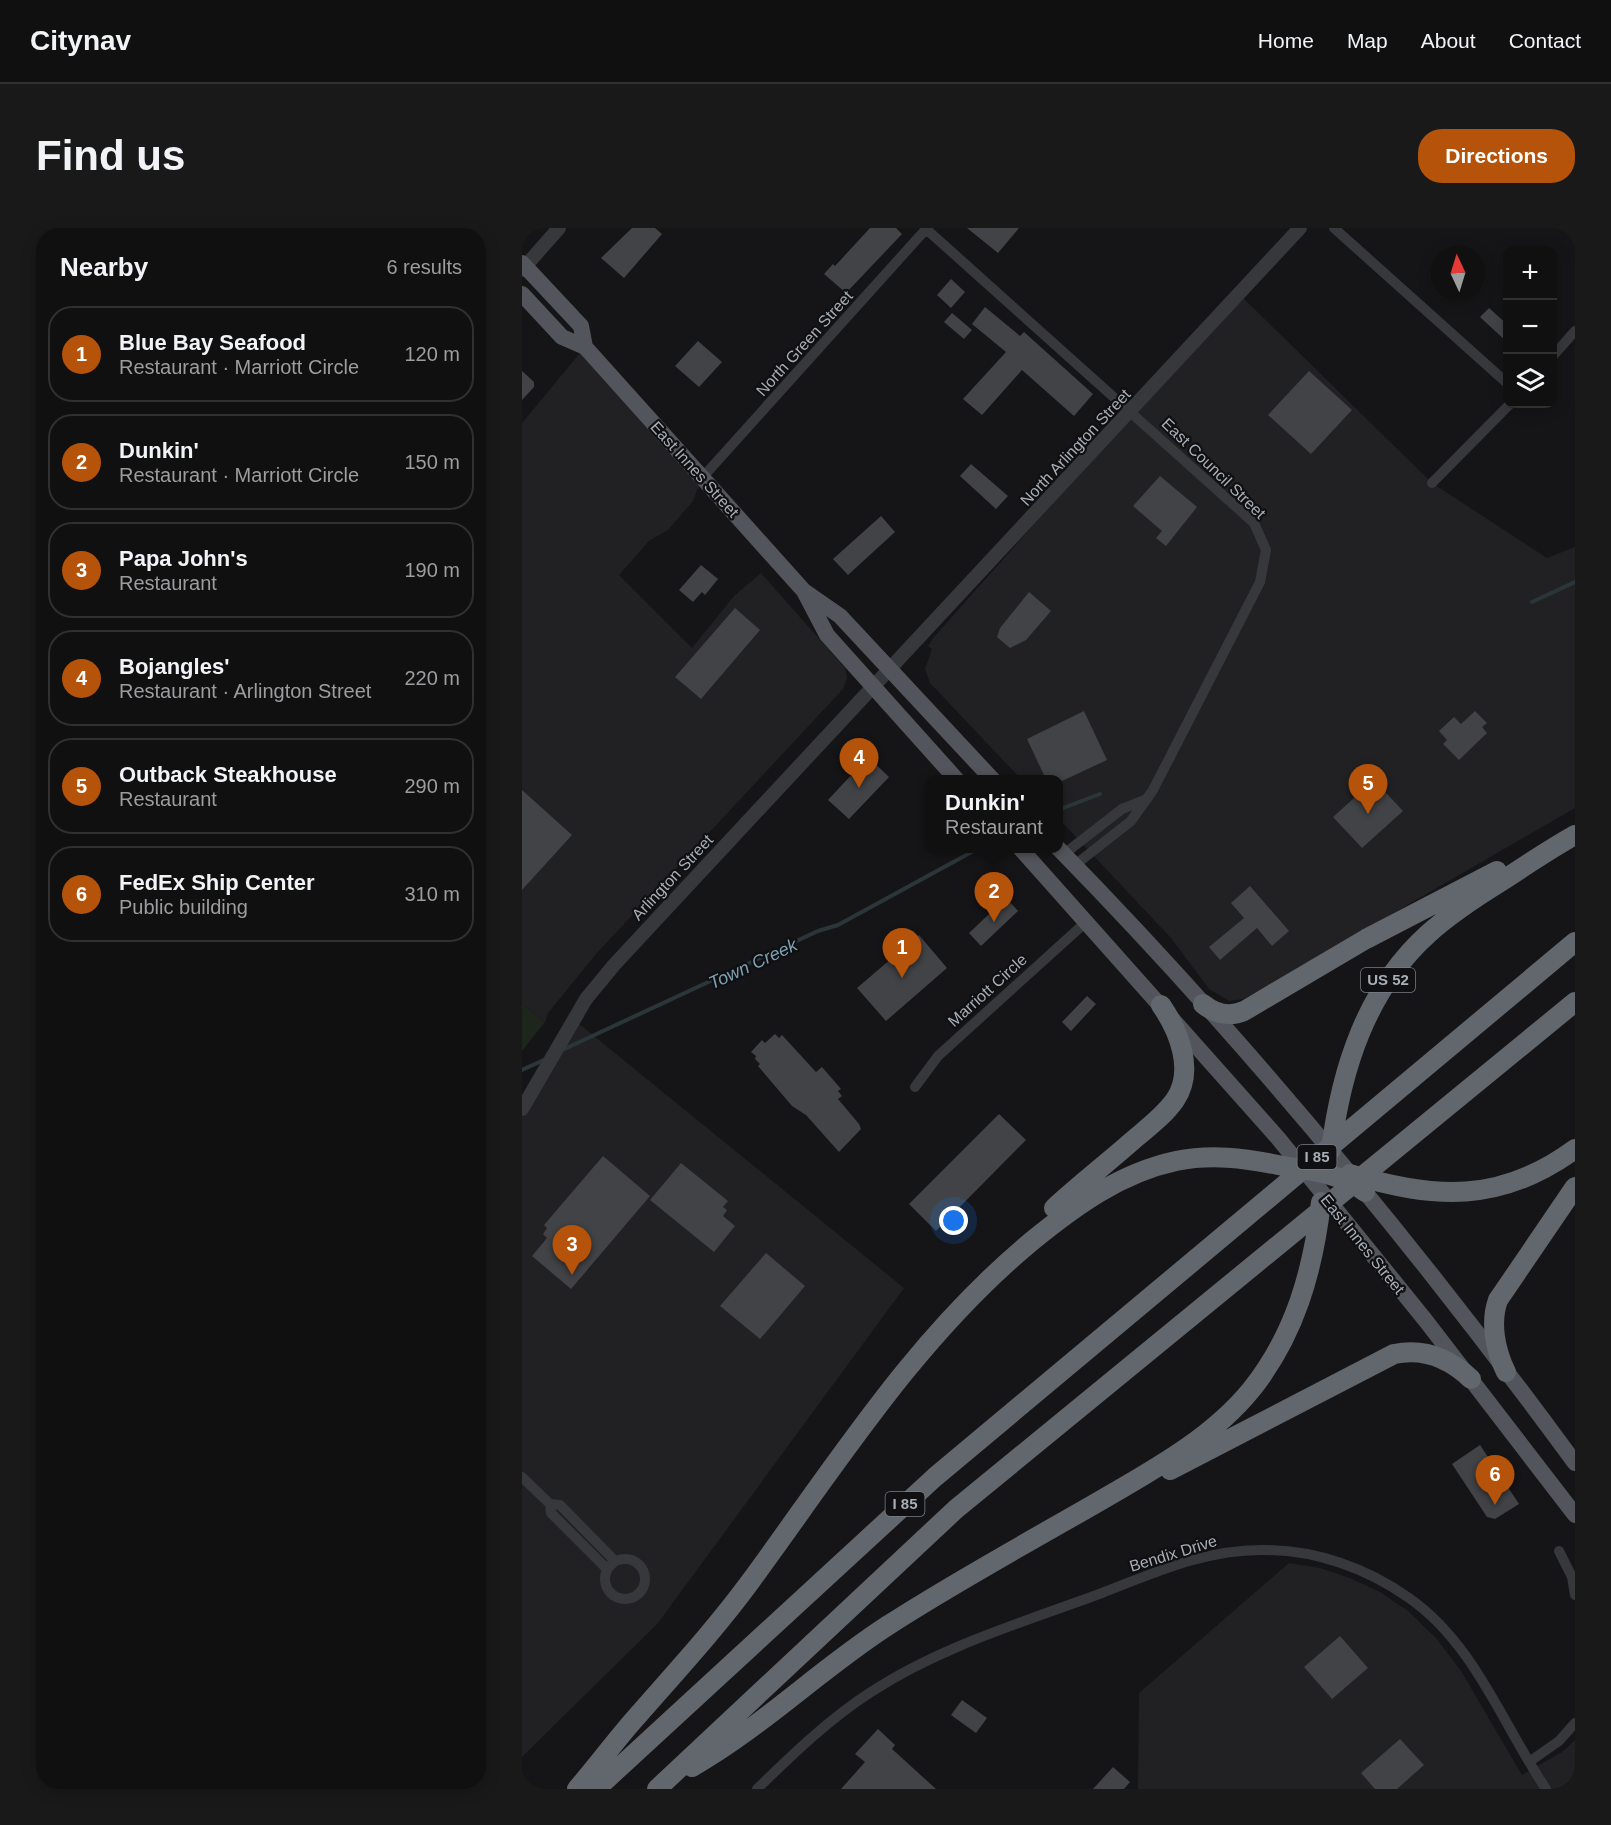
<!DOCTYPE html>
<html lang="en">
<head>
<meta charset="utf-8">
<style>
  :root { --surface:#101011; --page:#19191a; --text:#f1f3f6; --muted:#9c9d9f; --line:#303031; --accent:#b45309 }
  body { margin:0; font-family:Helvetica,sans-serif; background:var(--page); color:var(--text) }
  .controls { position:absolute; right:18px; top:18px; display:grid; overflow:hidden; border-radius:12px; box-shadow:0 3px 15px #0003 }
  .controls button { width:54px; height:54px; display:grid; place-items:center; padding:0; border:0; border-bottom:2px solid var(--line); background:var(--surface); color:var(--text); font:30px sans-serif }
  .compass { position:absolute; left:909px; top:18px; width:54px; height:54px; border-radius:50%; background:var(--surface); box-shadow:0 3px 15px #0003; rotate:356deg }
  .you { position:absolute; left:432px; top:993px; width:21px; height:21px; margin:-15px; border:4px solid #fff; border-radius:50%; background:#1a73e8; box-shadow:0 0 0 9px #1a73e833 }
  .badge { display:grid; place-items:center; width:39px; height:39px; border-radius:50%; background:var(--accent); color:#fff; font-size:20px; font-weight:700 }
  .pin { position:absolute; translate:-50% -50px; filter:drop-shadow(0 2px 3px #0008) }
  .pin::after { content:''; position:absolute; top:32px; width:21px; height:18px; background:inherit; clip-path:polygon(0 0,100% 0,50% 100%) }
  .popup { position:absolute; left:403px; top:547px; width:138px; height:78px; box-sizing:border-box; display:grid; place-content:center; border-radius:12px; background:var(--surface); filter:drop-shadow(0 2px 4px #0005); font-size:20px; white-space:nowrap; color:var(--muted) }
  .popup b { font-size:22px; color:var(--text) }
  .popup::after { content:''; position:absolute; left:50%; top:100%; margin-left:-12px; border:12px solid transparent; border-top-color:var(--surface) }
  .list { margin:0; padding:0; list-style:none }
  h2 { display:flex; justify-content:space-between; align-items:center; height:78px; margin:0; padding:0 24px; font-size:26px }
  h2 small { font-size:20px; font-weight:400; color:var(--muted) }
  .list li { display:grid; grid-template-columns:39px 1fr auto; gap:18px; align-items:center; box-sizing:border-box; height:96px; margin:0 12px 12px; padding:0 12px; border:2px solid var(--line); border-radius:24px }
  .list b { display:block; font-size:22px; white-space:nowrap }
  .list p { margin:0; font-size:20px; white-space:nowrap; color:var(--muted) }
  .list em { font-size:20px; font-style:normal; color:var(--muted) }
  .icon { flex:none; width:33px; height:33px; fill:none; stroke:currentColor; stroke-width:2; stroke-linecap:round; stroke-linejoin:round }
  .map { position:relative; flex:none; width:1053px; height:1561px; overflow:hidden; border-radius:24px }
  header { display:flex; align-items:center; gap:36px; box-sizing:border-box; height:84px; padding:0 30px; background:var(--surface); border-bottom:2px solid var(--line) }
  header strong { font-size:28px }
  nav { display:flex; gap:33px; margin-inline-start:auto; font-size:21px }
  .intro { display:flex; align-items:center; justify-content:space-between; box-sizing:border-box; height:144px; padding:0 36px }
  h1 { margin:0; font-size:42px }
  .button { padding:15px 27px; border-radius:24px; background:var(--accent); color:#fff; font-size:21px; font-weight:700 }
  main { display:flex; gap:36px; padding:0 36px }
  aside { flex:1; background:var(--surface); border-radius:24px; box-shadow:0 3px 15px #0003 }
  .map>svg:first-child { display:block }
  .built { fill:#212124 }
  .green { fill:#1d251d }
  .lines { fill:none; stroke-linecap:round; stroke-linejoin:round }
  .stream { stroke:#2b363b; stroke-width:4 }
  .building { fill:#414347 }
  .minor { stroke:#36383c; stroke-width:10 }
  .tertiary { stroke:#36383c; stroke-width:14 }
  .primary { stroke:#52555b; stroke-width:16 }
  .motorway { stroke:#62666d; stroke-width:20 }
  .labels { text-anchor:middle; stroke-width:4.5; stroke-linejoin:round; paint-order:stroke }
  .shield { fill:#101012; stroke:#7a7f86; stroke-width:1.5 }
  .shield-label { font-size:15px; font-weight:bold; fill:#a7aeb7 }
  .street-label { font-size:16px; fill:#a7aeb7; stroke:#101012 }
  .water-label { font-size:18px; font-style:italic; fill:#7ea0b2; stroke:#101012 }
</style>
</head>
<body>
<header>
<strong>Citynav</strong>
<nav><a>Home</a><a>Map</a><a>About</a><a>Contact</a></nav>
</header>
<div class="intro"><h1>Find us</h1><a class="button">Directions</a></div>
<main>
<aside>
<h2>Nearby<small>6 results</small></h2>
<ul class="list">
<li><span class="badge">1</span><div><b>Blue Bay Seafood</b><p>Restaurant · Marriott Circle</p></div><em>120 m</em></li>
<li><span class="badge">2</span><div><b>Dunkin'</b><p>Restaurant · Marriott Circle</p></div><em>150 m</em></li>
<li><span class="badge">3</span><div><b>Papa John's</b><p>Restaurant</p></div><em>190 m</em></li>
<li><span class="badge">4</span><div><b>Bojangles'</b><p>Restaurant · Arlington Street</p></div><em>220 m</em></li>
<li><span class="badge">5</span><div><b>Outback Steakhouse</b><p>Restaurant</p></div><em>290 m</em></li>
<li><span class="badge">6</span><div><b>FedEx Ship Center</b><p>Public building</p></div><em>310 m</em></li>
</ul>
</aside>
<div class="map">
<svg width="1053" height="1561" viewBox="0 0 1053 1561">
  <rect width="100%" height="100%" fill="#151517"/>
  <!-- built -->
  <path class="built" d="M717,66l193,189 115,75 28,-11v261l-318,184 -14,7 -14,2 -20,-12 -38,-51 -112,-119 -1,-39 -37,-1 -91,-96 -5,-14 7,-20 -4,-3 6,-9z
    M63,119l117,131 -9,23 -25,29 -19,11 -30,34 73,73 42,-52 27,-23 84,95 2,10 -4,11 -247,265 -48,59 -3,9 -23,-18v-581z
    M51,791l331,269 -246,335 -136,134v-648z
    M767,1335l31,5 30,10 30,14 28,19 28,27 25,33 61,104 40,-23 13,-12v49h-437l1,-96z"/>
  <!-- green -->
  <path class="green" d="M0,776l23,18 -23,29z"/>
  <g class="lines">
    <!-- stream -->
    <path class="stream" d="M1010,374l43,-20
      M536,582l42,-16
      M38,823l258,-120 20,-6 141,-77
      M0,842l24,-11"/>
  </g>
  <!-- building -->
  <path class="building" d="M110,0h23l7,6 -38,44 -23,-20z
    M348,0h26l6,6 -56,59 -22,-19 9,-10 2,2z
    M445,0h52l-21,25z
    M429,51l14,13 -14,16 -14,-13z
    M463,79l35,29 4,-4 69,62 -19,22 -52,-46 -40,45 -19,-16 43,-47 -34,-28z
    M967,80l19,17v18l-28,-26z
    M430,85l20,17 -8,9 -20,-17z
    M176,113l24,21 -23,25 -24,-21z
    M0,143l12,11v5l-12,13z
    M787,143l43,39 -41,44 -43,-39z
    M449,236l37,32 -12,13 -36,-33z
    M638,248l37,31 -31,39 -10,-8 6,-7 -29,-25z
    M359,288l14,16 -47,43 -15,-16z
    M179,337l17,14 -13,16 -3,-3 -9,10 -14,-12z
    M507,364l22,19 -25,29 -16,8 -13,-11 3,-9z
    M213,380l25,22 -59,69 -26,-22z
    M562,483l23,49 -45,21 -18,-6 -17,-36z
    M953,483l12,12 -5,4 5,6 -28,27 -16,-16 4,-4 -8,-9 15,-14 7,7z
    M346,529l21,20 -40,42 -21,-19z
    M852,552l29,31 -41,37 -29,-31z
    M0,562l50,45 -50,55z
    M728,658l39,45 -17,15 -15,-18 -37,32 -11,-13 35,-29 -13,-15z
    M484,670l12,13 -37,35 -12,-13z
    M397,707l28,33 -61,53 -29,-33z
    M565,768l9,8 -25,27 -9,-9z
    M253,806l4,4 3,-3 34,37 6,-5 19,22 -3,2 4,5 -4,3 21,25 2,5 -22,23 -33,-37 -14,-9 -34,-40 2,-2 -5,-5 1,-3 -5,-4 11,-12 3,3z
    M477,886l27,26 -90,91 -27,-27z
    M81,928l47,40 -79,93 -39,-33 15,-18 -4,-4 4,-6 -3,-3z
    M159,935l47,38 -5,6 4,3 -4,6 12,10 -21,26 -64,-52z
    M244,1025l39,33 -45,53 -40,-33z
    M958,1217l39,59 -24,15 -8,-2 -35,-53z
    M818,1408l28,32 -36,31 -28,-32z
    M440,1472l25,18 -11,15 -25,-18z
    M356,1501l17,16 -3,4 44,40h-95l24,-27 -10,-8z
    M878,1511l24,26 -27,24h-22l-14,-16z
    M591,1539l17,15 -6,7h-31z"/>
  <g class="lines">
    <!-- minor -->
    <path class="minor" d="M403,0l329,295 12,27 -6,32 -107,208 -22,31 -56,44
      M812,0l174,156
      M1030,129l23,-26
      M180,250l225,-250
      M910,255l78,-79
      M542,626l58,-45 25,-10
      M393,859l23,-31 148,-134
      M0,1249l28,27 10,1 55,56
      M28,1276l1,9 56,56
      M1037,1323l13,26 3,18
      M83 1351a20 20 0 1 1 40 0a20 20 0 1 1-40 0Z
      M1007,1534l30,-21 16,-18
      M235,1561c36,-35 72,-70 114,-97 70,-46 153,-70 231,-99 52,-20 104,-44 162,-43 52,0 103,18 145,48 65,45 94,127 137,191"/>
    <!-- tertiary -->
    <path class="tertiary" d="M0,42l37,-42
      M0,881l64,-110 28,-34 686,-737"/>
    <!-- primary -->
    <path class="primary" d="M0,35l59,63 4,21
      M0,66l40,43 23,10 219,244 23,44 130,145
      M282,363l36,25 153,164
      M498,620l258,290 148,183 149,194
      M536,620c186,190 360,401 517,615"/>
    <!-- motorway -->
    <path class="motorway" d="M681,776c12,10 27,13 41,7l122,-72 131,-68
      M809,922c10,-80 35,-160 97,-216 22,-20 48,-37 74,-53 24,-16 48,-32 73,-46
      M828,946c84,25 150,30 225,-25
      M532,980c25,-23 52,-44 77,-66 15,-13 33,-26 44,-42 20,-29 4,-69 -14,-95
      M984,1144c-11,-22 -16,-50 -8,-72l77,-113
      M648,1242l224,-116c29,-6 55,4 77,25
      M170,1539c70,-40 127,-97 195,-141 68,-44 140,-83 211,-124 53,-31 113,-63 153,-112 44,-55 62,-119 70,-188
      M55,1561c19,-22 36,-45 55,-67 40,-46 82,-91 118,-140 88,-120 166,-245 282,-341 43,-35 88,-68 144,-80 35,-7 68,-3 102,4 27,5 65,8 87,27
      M74,1561l339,-312 640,-535
      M135,1561l299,-280 619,-507"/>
  </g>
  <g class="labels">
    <!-- shield labels -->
    <g class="shield">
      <rect x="839" y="740" width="54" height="24" rx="4.5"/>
      <rect x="775.5" y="917" width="39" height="24" rx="4.5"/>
      <rect x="363.5" y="1264" width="39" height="24" rx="4.5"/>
    </g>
    <g class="shield-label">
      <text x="866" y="757">US 52</text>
      <text x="795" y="934">I 85</text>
      <text x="383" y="1281">I 85</text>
    </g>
    <!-- street labels -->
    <g class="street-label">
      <text transform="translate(282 115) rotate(-48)" y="6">North Green Street</text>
      <text transform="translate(553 219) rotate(-47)" y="6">North Arlington Street</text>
      <text transform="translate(692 240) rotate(44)" y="6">East Council Street</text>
      <text transform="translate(173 241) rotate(48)" y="6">East Innes Street</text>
      <text transform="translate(150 649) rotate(-47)" y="6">Arlington Street</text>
      <text transform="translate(465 762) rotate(-42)" y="6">Marriott Circle</text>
      <text transform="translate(841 1016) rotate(51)" y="6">East Innes Street</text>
      <text transform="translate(651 1325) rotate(-17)" y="6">Bendix Drive</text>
    </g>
    <!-- water labels -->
    <g class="water-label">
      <text transform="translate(231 736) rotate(-25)" y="6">Town Creek</text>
    </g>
  </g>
</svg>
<div class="controls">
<button>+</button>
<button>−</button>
<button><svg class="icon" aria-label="layers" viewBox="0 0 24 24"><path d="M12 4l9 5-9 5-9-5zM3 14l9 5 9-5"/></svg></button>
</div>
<svg class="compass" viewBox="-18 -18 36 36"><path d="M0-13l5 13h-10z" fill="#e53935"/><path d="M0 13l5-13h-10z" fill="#9c9d9f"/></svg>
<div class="you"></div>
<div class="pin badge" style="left:380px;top:750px">1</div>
<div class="pin badge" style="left:472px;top:694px">2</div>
<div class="popup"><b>Dunkin'</b>Restaurant</div>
<div class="pin badge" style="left:50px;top:1047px">3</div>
<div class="pin badge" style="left:337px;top:560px">4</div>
<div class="pin badge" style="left:846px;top:586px">5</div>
<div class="pin badge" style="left:973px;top:1277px">6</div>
</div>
</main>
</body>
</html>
